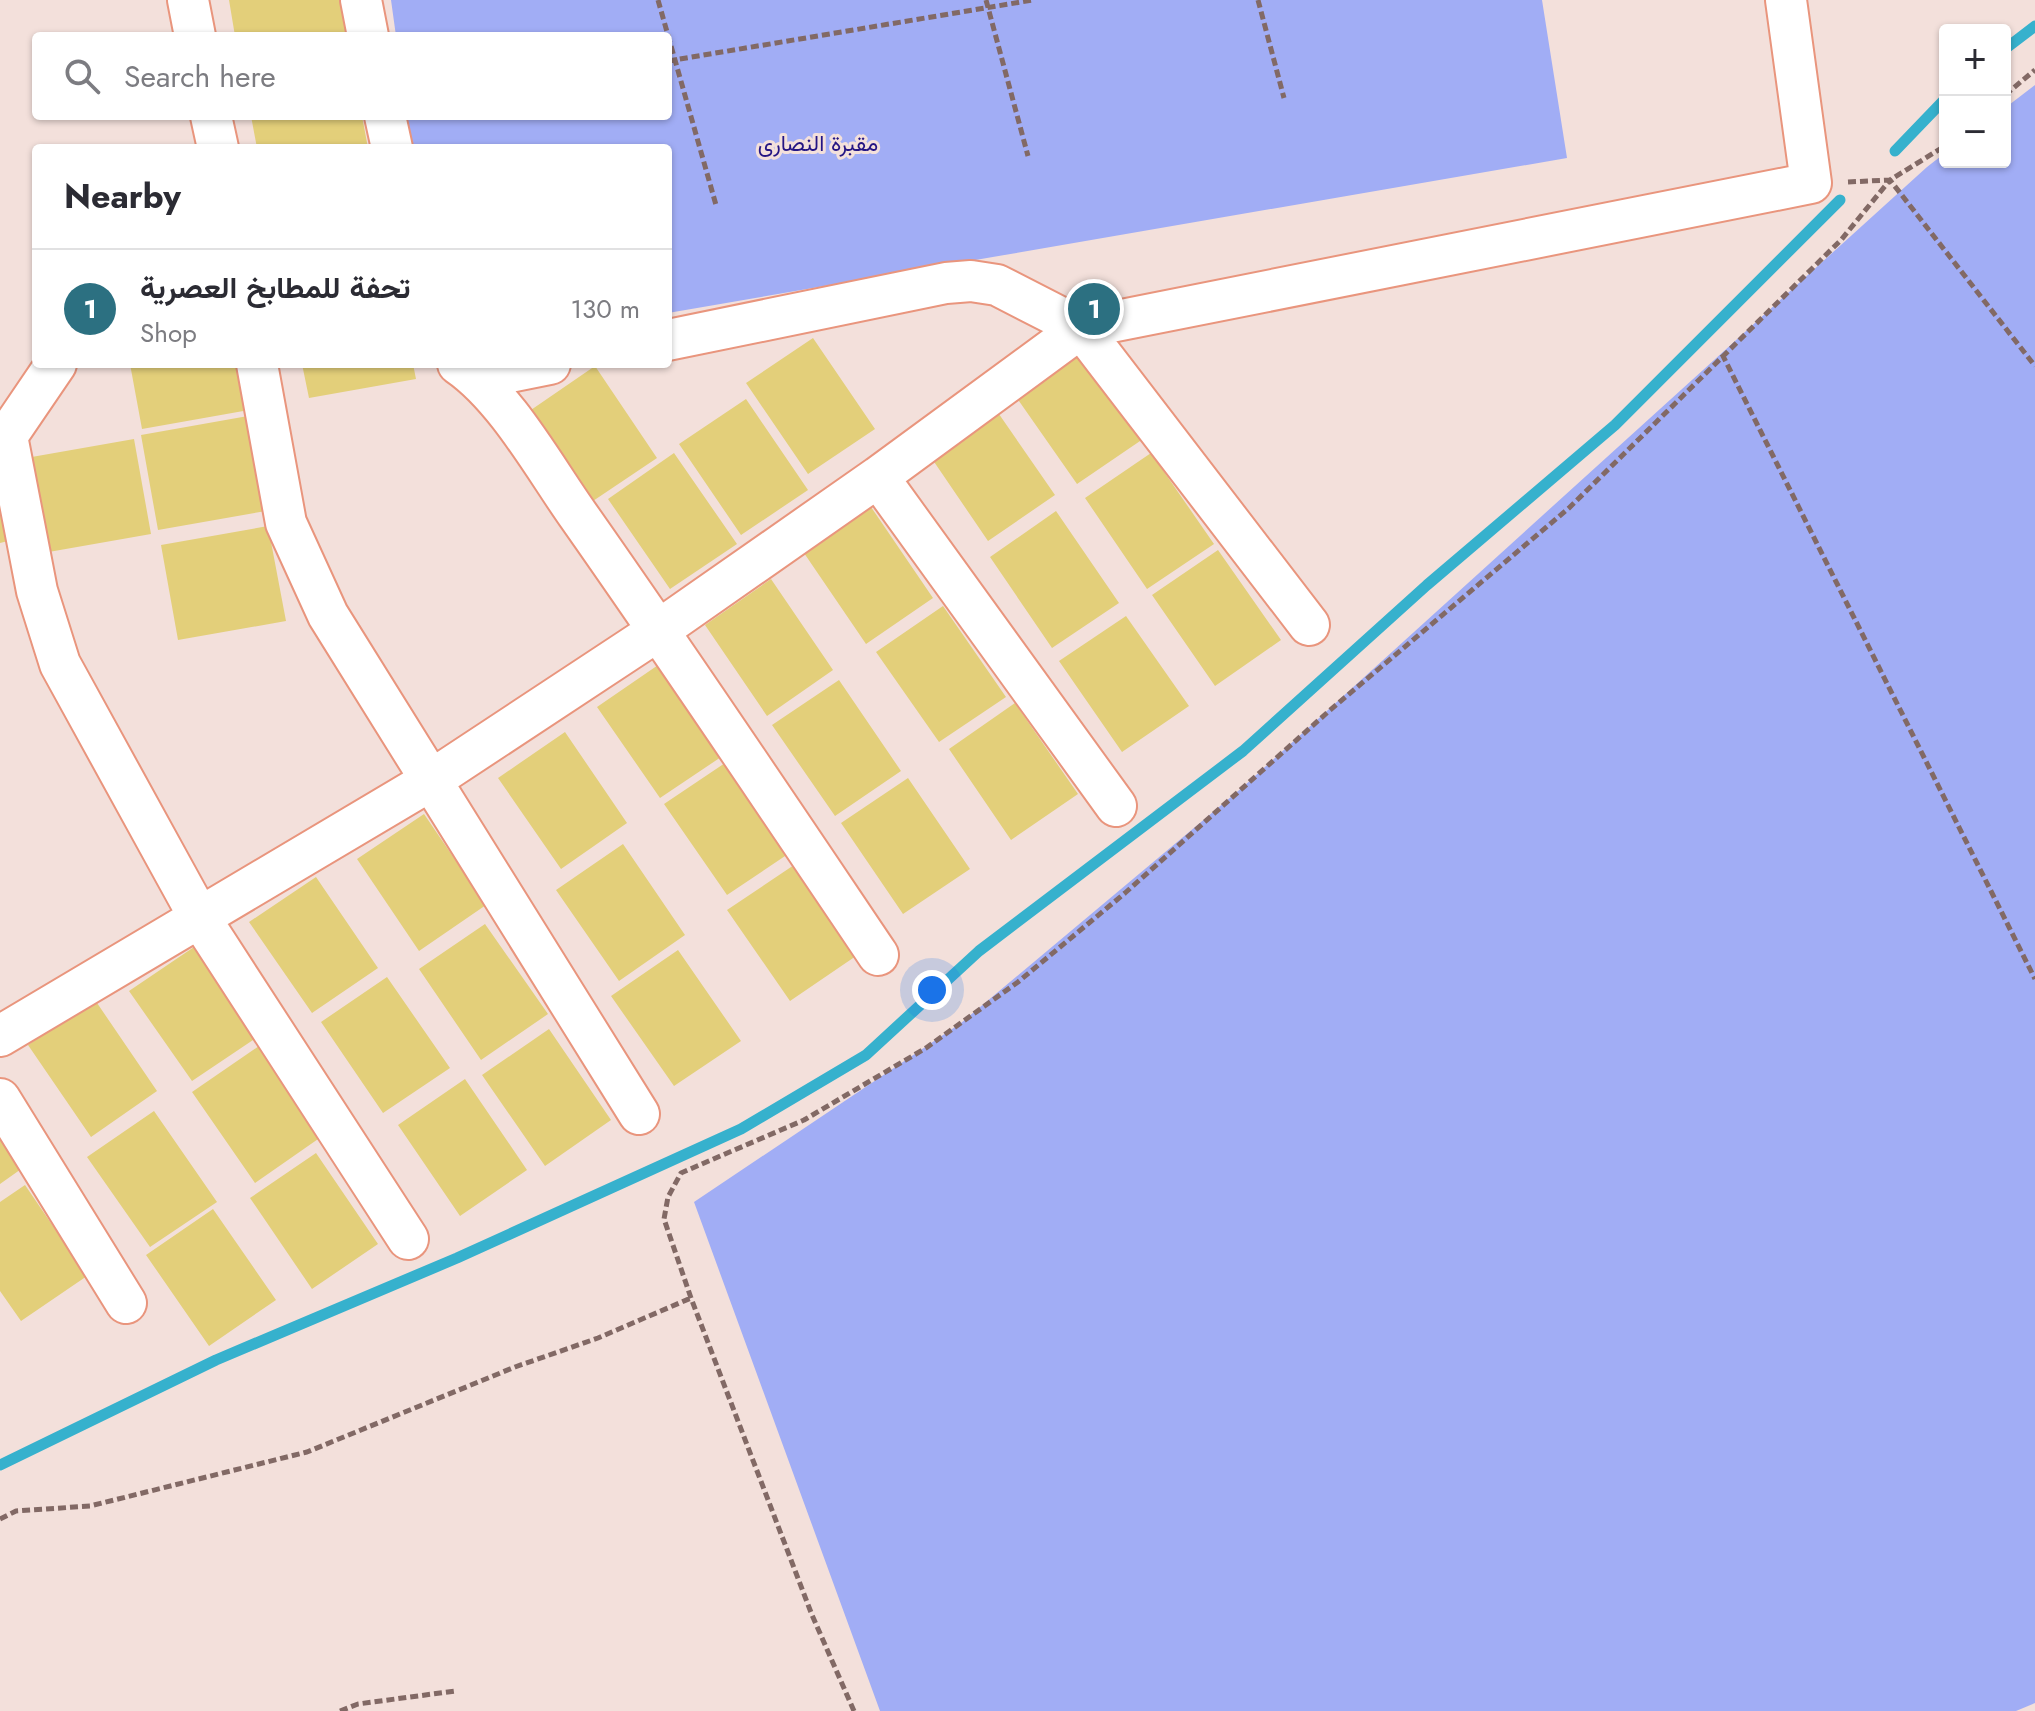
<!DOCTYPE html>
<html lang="en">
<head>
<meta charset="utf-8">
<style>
  :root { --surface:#fff; --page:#f7f7f7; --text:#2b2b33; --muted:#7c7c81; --line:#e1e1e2; --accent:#2c7081 }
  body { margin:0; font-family:Jost,Vazirmatn,sans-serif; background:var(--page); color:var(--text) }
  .controls { position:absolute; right:24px; top:24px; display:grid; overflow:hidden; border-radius:8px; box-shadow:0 2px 6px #0004 }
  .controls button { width:72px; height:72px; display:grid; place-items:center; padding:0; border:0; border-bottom:2px solid var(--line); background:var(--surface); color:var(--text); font:40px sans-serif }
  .you { position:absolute; left:932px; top:990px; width:28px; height:28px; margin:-20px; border:6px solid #fff; border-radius:50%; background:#1a73e8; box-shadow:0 0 0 12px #1a73e833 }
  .badge { display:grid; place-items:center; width:52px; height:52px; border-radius:50%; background:var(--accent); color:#fff; font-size:26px; font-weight:700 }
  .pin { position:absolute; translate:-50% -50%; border:4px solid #fff; box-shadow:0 2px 8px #0006 }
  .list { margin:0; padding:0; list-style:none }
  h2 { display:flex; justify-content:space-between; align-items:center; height:104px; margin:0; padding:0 32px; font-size:34px }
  h2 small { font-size:26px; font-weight:400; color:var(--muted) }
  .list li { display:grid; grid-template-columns:52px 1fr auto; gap:24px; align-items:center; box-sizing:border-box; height:120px; padding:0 32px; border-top:2px solid var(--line) }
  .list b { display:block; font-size:30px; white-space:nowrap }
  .list p { margin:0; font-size:26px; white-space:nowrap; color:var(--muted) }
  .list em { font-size:26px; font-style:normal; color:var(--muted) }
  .icon { flex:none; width:44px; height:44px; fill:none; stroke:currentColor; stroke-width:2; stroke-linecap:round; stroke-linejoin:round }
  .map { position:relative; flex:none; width:2035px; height:1711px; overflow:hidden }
  .search { position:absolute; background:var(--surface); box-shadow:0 2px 6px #0004; left:32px; top:32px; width:640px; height:88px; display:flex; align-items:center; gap:20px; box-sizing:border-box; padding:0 28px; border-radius:8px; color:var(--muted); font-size:30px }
  .panel { position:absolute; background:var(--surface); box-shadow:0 2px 6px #0004; left:32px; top:144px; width:640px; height:224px; border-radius:8px }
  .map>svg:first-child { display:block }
  .green { fill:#a1adf5 }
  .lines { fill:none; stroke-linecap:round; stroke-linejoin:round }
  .stream { stroke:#36b1cd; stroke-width:11 }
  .building { fill:#e3cf7a }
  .street-casing { stroke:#e9957d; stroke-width:44 }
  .path { stroke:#826965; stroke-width:5; stroke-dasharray:8 4; stroke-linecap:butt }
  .street { stroke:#fff; stroke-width:40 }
  .labels { text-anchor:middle; stroke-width:6; stroke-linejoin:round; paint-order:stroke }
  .park-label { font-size:22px; fill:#241584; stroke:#f3e0db }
</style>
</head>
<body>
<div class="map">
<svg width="2035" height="1711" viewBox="0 0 2035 1711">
  <rect width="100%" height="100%" fill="#f3e0db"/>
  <!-- green -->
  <path class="green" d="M391,0h1151l25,158 -899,155v-165h-256l-5,-32h261v-80h-272z
    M2035,85v1618l-19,8h-1136l-186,-509 267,-179 283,-237 683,-619 18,-14v9h60v-54z"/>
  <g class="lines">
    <!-- stream -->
    <path class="stream" d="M2005,49l30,-23
      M1895,151l50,-52
      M0,1465l216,-105 241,-102 284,-129 125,-74 113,-104 264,-200 184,-166 188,-160 225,-225"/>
  </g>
  <!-- building -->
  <path class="building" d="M229,0h111l7,36h-112z
    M251,116h111l6,32h-111z
    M813,338l62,91 -67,45 -62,-91z
    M1081,348l62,91 -66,45 -63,-90z
    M130,364h111l8,46 -107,19z
    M302,364h111l3,15 -107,19z
    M595,366l62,92 -67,45 -62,-91z
    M746,399l62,91 -67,45 -62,-91z
    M992,404l63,91 -67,46 -62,-91z
    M248,416l18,95 -108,19 -17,-95z
    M134,439l17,95 -108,19 -17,-95z
    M674,453l63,91 -67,45 -62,-90z
    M1151,453l63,91 -67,45 -62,-91z
    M0,505l8,36 -8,2z
    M871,507l62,91 -67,46 -62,-91z
    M1056,511l63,92 -67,45 -62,-91z
    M268,526l18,95 -108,19 -17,-95z
    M1218,550l63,90 -66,46 -63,-91z
    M771,579l62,91 -66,46 -62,-91z
    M943,606l63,91 -67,45 -63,-90z
    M1126,616l63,90 -67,46 -63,-91z
    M664,661l63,92 -67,45 -63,-91z
    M839,680l62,91 -66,45 -63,-91z
    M1015,703l63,91 -67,46 -62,-91z
    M565,732l62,91 -66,46 -63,-91z
    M731,759l63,91 -67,45 -63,-91z
    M908,778l62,91 -67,45 -62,-91z
    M424,814l62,91 -67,46 -62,-92z
    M623,844l62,91 -66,46 -63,-91z
    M794,865l62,91 -66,45 -63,-91z
    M316,877l62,91 -66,45 -63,-91z
    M485,924l63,90 -67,46 -62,-91z
    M197,945l62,91 -67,45 -63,-90z
    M678,950l63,91 -67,45 -63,-90z
    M387,977l63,91 -67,45 -62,-91z
    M95,1000l62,91 -66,46 -63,-92z
    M549,1029l62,91 -66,46 -63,-91z
    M259,1046l62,91 -66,46 -63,-91z
    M465,1079l62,91 -67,46 -62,-91z
    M154,1111l63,91 -67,45 -63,-90z
    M0,1133l24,34 -24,17z
    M316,1153l62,91 -66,45 -62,-91z
    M25,1185l62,91 -66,45 -21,-30v-89z
    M213,1209l63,91 -67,46 -63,-91z"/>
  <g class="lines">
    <defs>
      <path id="street" d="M188,0l7,36
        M361,0l7,36
        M211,116l7,32
        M385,116l7,32
        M668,340l278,-57 25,-2 26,4 84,43 228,297
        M56,364l-49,72 30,155 23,73 138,251 210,324
        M257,364l29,159 42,92 311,499
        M458,364c48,33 86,103 120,151 102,145 201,293 300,440
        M479,378l71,-14
        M878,477l238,329
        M0,1036l433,-257 226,-149 219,-153 203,-149 730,-145 -25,-183
        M0,1099l126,204"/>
    </defs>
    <!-- street casing -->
    <use href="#street" class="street-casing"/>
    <!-- path -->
    <path class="path" d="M658,0l58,205
      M986,0l42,156
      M1258,0l26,98
      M668,61l365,-61
      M2005,95l30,-25
      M1848,182l42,-2 55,-34
      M1722,354l313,625
      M0,1519l16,-8 74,-5 217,-54 208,-85 83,-29 93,-40
      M340,1711l18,-7 97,-13
      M854,1711l-42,-96 -121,-317 -27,-79 4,-22 13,-24 123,-53 122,-72 92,-66 107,-89 204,-182 240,-203 272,-268 49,-60 145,186"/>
    <!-- street -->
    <use href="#street" class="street"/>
  </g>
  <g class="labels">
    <!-- park labels -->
    <g class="park-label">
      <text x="818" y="151">مقبرة النصارى</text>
    </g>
  </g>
</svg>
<div class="controls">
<button>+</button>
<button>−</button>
</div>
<div class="you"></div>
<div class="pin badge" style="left:1094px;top:309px">1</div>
<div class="search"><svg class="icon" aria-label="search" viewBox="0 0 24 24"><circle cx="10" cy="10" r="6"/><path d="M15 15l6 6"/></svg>Search here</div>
<section class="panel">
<h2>Nearby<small></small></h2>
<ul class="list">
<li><span class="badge">1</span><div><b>تحفة للمطابخ العصرية</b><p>Shop</p></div><em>130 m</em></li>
</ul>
</section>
</div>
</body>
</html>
